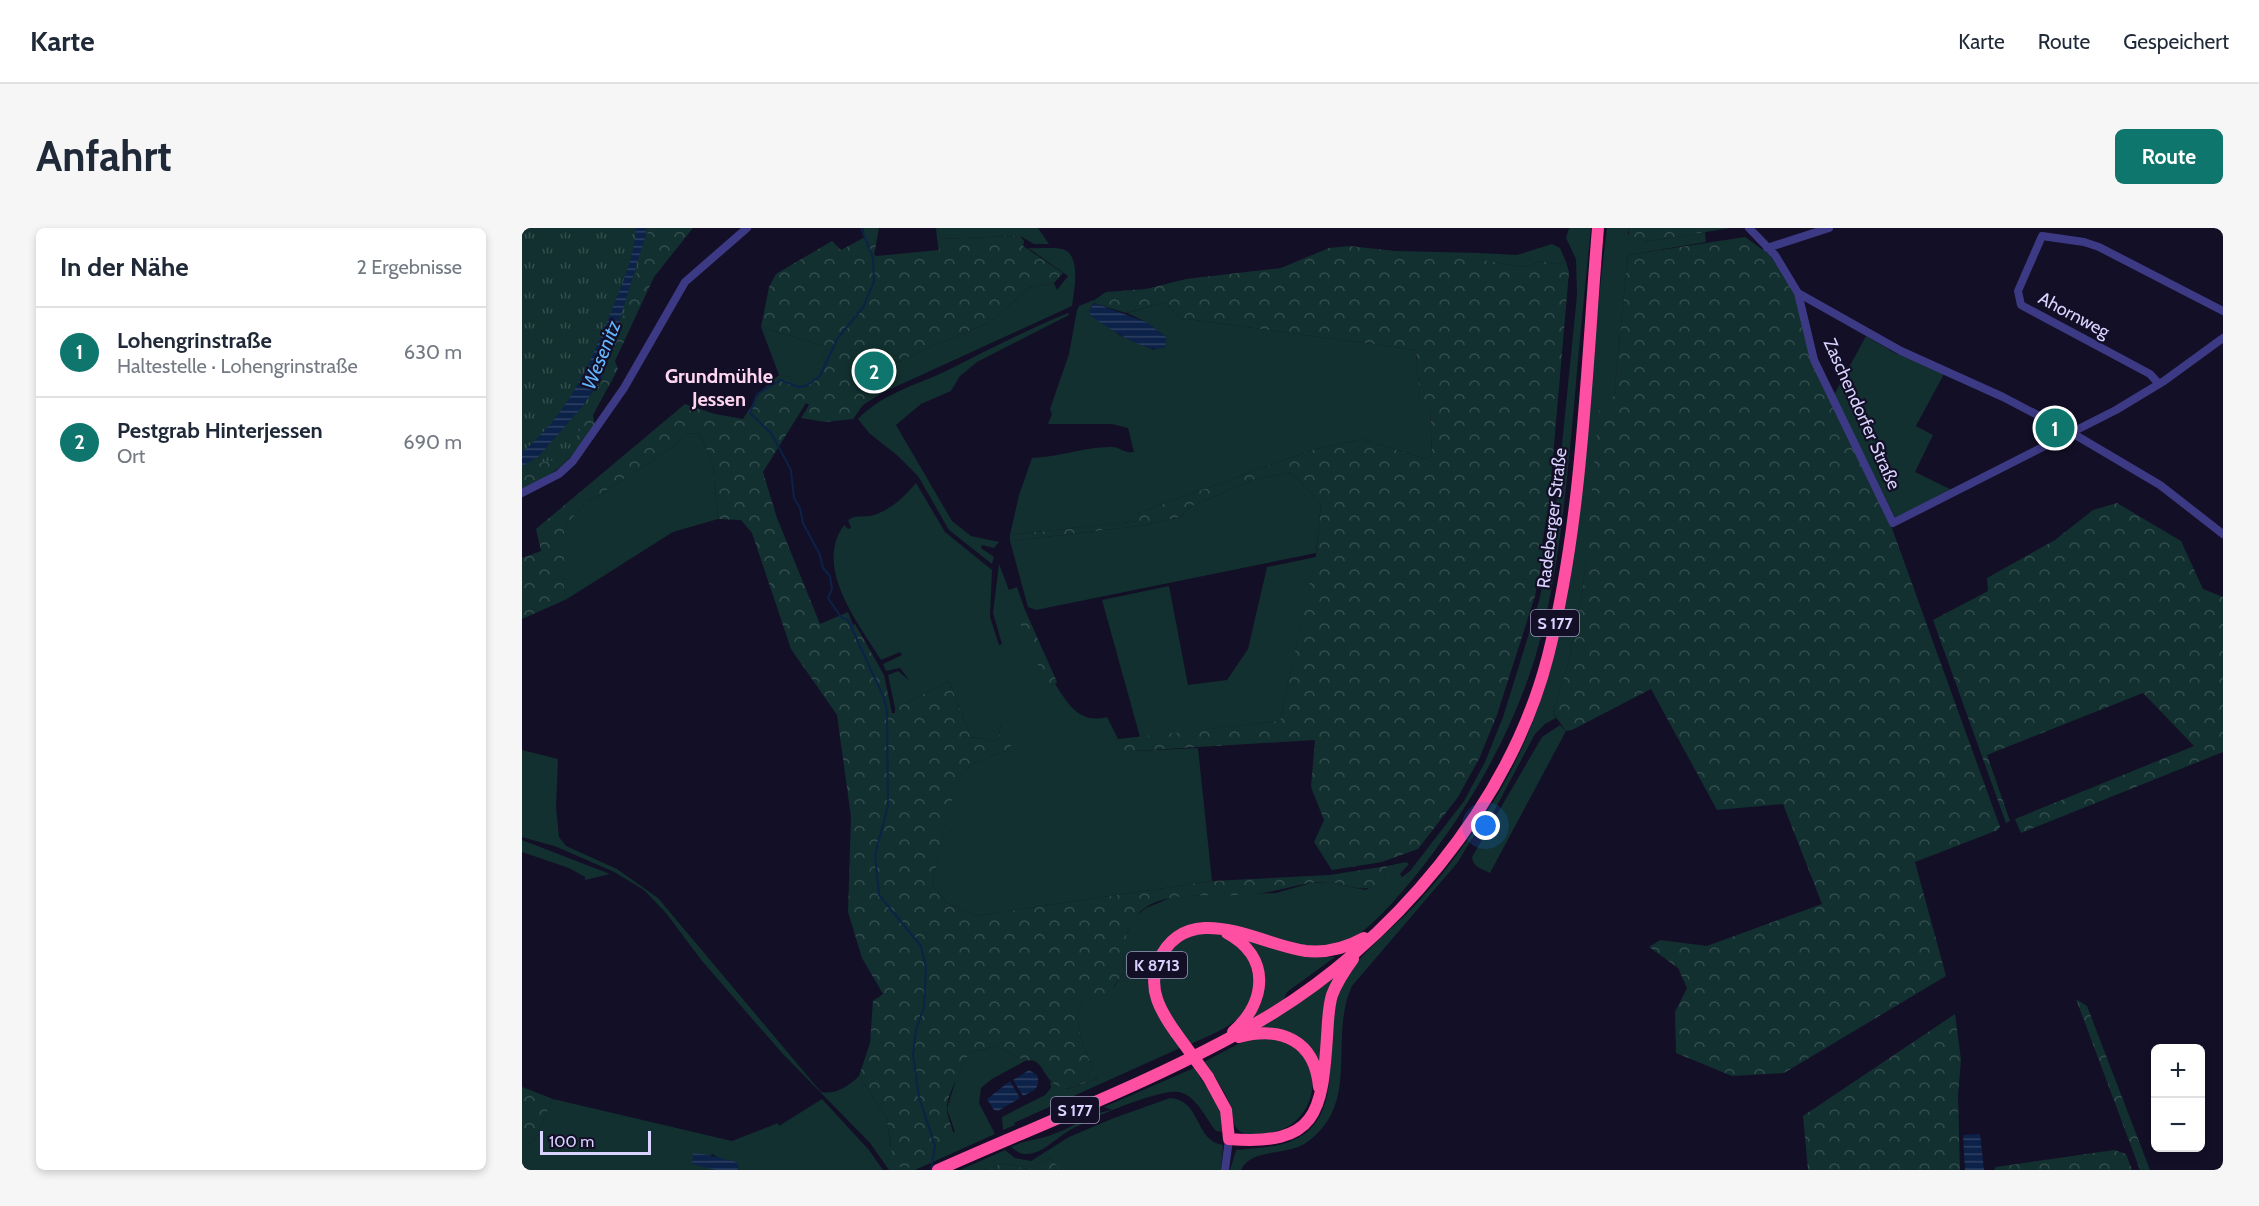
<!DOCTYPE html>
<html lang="de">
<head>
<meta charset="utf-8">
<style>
  :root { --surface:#fff; --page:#f6f6f7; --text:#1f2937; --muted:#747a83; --line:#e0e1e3; --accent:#0f766e }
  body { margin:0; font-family:Cabin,sans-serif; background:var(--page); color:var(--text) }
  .controls { position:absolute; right:18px; bottom:18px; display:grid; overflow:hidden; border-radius:9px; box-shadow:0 3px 9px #0003 }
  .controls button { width:54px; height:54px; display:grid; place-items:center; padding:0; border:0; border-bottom:2px solid var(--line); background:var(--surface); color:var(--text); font:30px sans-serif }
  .scale { position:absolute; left:18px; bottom:15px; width:111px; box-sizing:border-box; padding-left:6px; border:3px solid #d9d4ff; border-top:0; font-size:16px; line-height:21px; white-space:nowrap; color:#d9d4ff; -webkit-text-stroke:4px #130f26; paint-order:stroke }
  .you { position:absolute; left:964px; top:598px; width:21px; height:21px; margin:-15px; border:4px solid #fff; border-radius:50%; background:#1a73e8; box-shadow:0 0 0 9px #1a73e833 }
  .badge { display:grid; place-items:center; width:39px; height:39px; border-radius:50%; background:var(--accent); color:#fff; font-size:20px; font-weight:700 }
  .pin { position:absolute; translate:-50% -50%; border:3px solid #fff; box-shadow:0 2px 6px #0006 }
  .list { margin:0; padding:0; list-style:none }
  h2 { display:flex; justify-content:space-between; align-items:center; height:78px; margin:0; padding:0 24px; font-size:26px }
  h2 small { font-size:20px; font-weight:400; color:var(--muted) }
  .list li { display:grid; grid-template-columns:39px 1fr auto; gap:18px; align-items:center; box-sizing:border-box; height:90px; padding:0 24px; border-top:2px solid var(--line) }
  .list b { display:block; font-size:22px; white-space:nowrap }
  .list p { margin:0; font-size:20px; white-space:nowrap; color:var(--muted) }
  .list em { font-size:20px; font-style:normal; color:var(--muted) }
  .map { position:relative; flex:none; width:1701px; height:942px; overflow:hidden; border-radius:9px }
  header { display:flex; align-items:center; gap:36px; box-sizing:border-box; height:84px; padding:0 30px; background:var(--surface); border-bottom:2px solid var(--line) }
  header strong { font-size:28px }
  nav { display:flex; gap:33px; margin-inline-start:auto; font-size:21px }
  .intro { display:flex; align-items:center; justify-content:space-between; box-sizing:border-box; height:144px; padding:0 36px }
  h1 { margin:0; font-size:42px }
  .button { padding:15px 27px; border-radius:9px; background:var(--accent); color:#fff; font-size:21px; font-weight:700 }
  main { display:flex; gap:36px; padding:0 36px }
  aside { flex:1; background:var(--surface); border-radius:9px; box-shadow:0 3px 9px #0003 }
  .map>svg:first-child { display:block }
  .green { fill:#12302f }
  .forest { fill:url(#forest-crowns) }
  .park { fill:url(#park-tufts) }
  .water { fill:url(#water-rules) }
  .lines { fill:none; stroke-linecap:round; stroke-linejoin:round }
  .stream { stroke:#0c2248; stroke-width:2 }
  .minor { stroke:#3d3a85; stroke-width:8 }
  .highway { stroke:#ff4fa3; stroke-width:12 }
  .highway-bridge { stroke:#ff4fa3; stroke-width:12 }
  .labels { text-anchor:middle; stroke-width:4.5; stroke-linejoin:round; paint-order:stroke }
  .shield { fill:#130f26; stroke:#9e99be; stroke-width:1.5 }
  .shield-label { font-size:16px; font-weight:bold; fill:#d9d4ff }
  .street-label { font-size:18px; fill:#d9d4ff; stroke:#130f26 }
  .water-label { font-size:20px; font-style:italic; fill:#62b6ff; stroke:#130f26 }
  .neighbourhood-label { font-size:20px; font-weight:bold; fill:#ffd6f0; stroke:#130f26 }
</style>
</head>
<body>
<header>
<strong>Karte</strong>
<nav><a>Karte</a><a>Route</a><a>Gespeichert</a></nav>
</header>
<div class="intro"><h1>Anfahrt</h1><a class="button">Route</a></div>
<main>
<aside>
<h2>In der Nähe<small>2 Ergebnisse</small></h2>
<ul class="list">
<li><span class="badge">1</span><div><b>Lohengrinstraße</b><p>Haltestelle · Lohengrinstraße</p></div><em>630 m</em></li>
<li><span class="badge">2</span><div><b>Pestgrab Hinterjessen</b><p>Ort</p></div><em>690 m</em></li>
</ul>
</aside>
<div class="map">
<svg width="1701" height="942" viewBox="0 0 1701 942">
  <defs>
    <pattern id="forest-crowns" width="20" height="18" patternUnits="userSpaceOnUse" patternTransform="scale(1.5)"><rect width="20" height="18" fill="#12302f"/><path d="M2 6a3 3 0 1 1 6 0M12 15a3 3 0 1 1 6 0" fill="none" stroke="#344d4e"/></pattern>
    <pattern id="park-tufts" width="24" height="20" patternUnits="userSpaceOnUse" patternTransform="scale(1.5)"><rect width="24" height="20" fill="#12302f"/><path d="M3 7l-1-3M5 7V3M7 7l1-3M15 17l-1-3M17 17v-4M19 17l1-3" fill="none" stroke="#344d4e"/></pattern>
    <pattern id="water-rules" width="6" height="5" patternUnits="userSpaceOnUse" patternTransform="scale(1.5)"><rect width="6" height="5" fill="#0c2248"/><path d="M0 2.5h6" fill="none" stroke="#2f4163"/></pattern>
  </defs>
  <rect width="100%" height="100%" fill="#130f26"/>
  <!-- green -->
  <path class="green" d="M414,0h102l11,16h-15l-14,-8 -83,3z
    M1047,0h22c-6,59 -12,119 -17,178 -8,84 -15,171 -39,252 -23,73 -59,138 -105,199 -17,23 -57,72 -82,84 -52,23 -104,-28 -157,-16l-41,54 30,69 -166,75 1,2 -12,5 -1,-13 43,-22 6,-7 -1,-6 18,7 29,-10c-9,-23 -27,-57 -15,-80l32,-12 10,-15 -1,-26 9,-27 14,-11 29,-12 101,-3 35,-10 18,-1 36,8 19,-9 3,-15 19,-4 3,2 -9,10 2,3 8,-6 54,-70 21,-39 18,-45 36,-116 10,-44 7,-53 21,-209 -1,-36 -10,-21z
    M1085,0h22l-1,6 16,8 61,-10 1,10 -78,13 -14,141 -26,143 -5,50 -14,71 -16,53 3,5 -11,6 -10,10 -42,79 -22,27 -13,22 -106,124c-20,42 0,97 -24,134 -7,11 -19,23 -30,27 -18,7 -49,4 -57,23h-11l6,-20c18,-2 36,-2 53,-8 66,-24 26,-115 55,-162 15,-26 52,-54 73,-77 26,-28 50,-61 71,-93 81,-124 90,-275 102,-418 5,-55 10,-109 17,-164z
    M1030,16l8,4 6,14 -13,2 -10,-3 -20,6 -40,-7 -3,-7 37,2z
    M506,20c11,1 24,-1 34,1 20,5 12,42 10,57l-190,87 -2,-22 45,-22 66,-27 37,-34 26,-5 3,7 11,-14z
    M574,71l-6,10 29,26 35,15 12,-13 -20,-15 -19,-9 38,-11 15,16 236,32 4,50 10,7 2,48 -6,4 -65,-20 -49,11 -174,63 2,8 -130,14 9,-40 13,-37c25,-1 58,-12 80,-11 8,0 13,7 22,5l-6,-24 -16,-4h-64l4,-10 -2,-5 19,-55 8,-44 2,-4z
    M546,85l1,2 -92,47 -17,14 -9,15 -30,13 -25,21 56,96 19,15 28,6 -5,6 -12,-3 -1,3 13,9 -2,7 -43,-34 -31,-54 -20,-20 -29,-23 -11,-14c24,-25 53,-32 84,-46 42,-21 82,-42 126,-60z
    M239,99l67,20 -20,33 -29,-5z
    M1344,108l29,17 49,21 -28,52 17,9 -18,37 37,18 -56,29 -62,-124z
    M177,205l14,31 5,55 -45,13 -106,67 -3,-10v-62l21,-23 88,-57 14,-13z
    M769,244l30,32 -5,49 -280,57 -8,-3 -18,-66 130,-15 40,-9 10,-10 62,-27z
    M394,255l29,49 47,38 -2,47 9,28 3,-1 -9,-31 6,-49 10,26 8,-3 8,23 -6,2 30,73 6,-1c14,21 24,40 52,33l11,22 -7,3 22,9 65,-3 14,133 -237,35 -28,-13 -15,-18c5,-21 20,-100 31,-113 10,-12 33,-17 47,-23l-9,-24 -3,16 -27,-4 -22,-56 -54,27 -7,-33 10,-4 12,10 -10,-13 -14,3 -3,-7 19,-9 -2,-3 -19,8c-22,-36 -68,-92 -37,-135l4,4 3,-1 -3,-8c7,-5 14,-3 22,-4 19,-4 34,-19 46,-33z
    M794,329l-36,164 -140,16 -38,-137 67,-14 19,99 39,-5 21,-31 19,-82z
    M1038,497l6,6 -76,142c-8,-4 -17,-6 -18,-16l70,-120z
    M0,522l36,9 -2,48 3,30 7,9 51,23 41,29 163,194c14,3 28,-6 38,-16l27,40 5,32 64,-16 -8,-23 9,-30 13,-26 26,-7 30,15 -33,18 -11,9 -2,15 16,31 -80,36h-26l-19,-27 -89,-91 -79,-91 -36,-48 -22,-23 -30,-18 -57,-25 -35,-10z
    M0,612l88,34 -25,6v-3l-16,-9 -47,-16z
    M680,705c6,1 13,0 19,2 29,9 42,49 25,74 -12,18 -36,26 -55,35 -9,-12 -20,-25 -26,-39 -14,-31 3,-66 37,-72z
    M720,708l85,21h8l-48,35 -3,7 -35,22c29,-36 13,-52 -7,-85z
    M813,747l-13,94 -7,-14 -55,-27z
    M737,810c8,1 20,0 27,4 47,25 27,91 -25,92 -6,0 -14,1 -18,-1 -12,-5 -10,-19 -13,-28 -6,-16 -17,-30 -26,-43l36,-19z
    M672,840l27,42 1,22 -6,-1c-10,-12 -19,-35 -37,-39 -19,-4 -94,28 -112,40 -12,7 -25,22 -40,22 -6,1 -11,-3 -16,-7 14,-7 26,-7 40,-12 22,-7 38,-22 61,-25l-8,-3z
    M648,870c32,2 24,43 53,47l-2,25h-160l-11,-12 -23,11 -23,-6 -20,7h-24l45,-20 10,8 16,3 38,-24 45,-19z
    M31,871l179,42 46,-18 1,3 43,-27 47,51 14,20h-145l-1,-8 -15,-2 -10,-6 -11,10 15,6h-194v-20l13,-11z"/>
  <!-- forest -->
  <path class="forest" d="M124,0h47l-39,49 -39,84 3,8 -25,46 2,11c-27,37 -32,43 -73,64v-24z
    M341,0h16l-5,27 3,1 62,-6 -2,-11 83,-3 4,5 -1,5 40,27 -9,10 -26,5 -37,34 -66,27 -45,22 2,22 -19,12 -10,14 -28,3 -24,-4 8,-13 -3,-2 -43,69 14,46 43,106 28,-12 5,13 2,-1 29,51 8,38h3v-5l54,-27 22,56 27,4 3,-16 4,1 7,14 -2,9c-14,6 -37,11 -47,23 -10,13 -26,92 -31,113l15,18 28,13 237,-35 118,-6 57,-9 -3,15c-20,15 -34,3 -57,1 -24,-1 -48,10 -72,12 -63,6 -137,-17 -131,78l-16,23 -26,4c-12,23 6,57 15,80l-30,10c-5,-2 -14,-4 -17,-9 -8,-9 -10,-23 -25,-19l-30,-15 -26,7c-6,14 -24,44 -22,58 2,12 8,20 7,33l-48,25 -12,-4 -8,-49 -27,-40 11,-33 3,-42 10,-7 -21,-36 -14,-46 3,-95 -14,-102 -46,-66 -39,-116 -11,-13 -23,-1 -5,-55 -14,-31 -12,1 -14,13 -88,57 -21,23v62l3,10 -45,20v-61l19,-7 -5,-22 149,-125 30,10 28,5 18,-28 18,-16 29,4 20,-32 -67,-20 8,-40 7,-13 56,-33 9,9 24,-13z
    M1107,0h101l-86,14 -15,-2z
    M1223,9l25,18 24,38 19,68 76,159 111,307 -2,3 -83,32 31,114 -162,97 -52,3 -56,-23 -1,-41 12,-24 -9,-20 -29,-21 11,-7 47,6 115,-42 -39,-100 -66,6 -66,-121 -79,41 -6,1 -13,-18 16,-53 14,-71 16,-180 15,-13 14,-141z
    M827,18l46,5 85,2 3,7 40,7 20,-6 10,3 13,-2 3,10 -20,231 -7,42 1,12 -8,39 -38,119 -18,44 -21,38 -40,52 -36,13 -50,8 -18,-28 10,-22 -13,-33 4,-47 -182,11 -23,-2v-7l8,-3 162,-18 36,-166 5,-51 -30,-32 -39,8 -62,27 -10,10 -40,9 -130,15v-6l129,-14 -1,-8 174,-63 49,-11 65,20 6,-4 -2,-48 -10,-6 -4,-51 -236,-32 -15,-16 -39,11 -32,-10 2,-4 10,-7 40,-3 40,-10 95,-11 48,-20z
    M1595,275l64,38 22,48 20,8v155l-202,81 -6,-14 179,-73 -51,-53 -156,62 23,66 -4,2 -73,-203 55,-29 -1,-13 68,-38 38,-30z
    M503,382l32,72 -2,2 -6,1 -5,-6 -26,-61 1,-7z
    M1554,771l11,7 63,164h-10z
    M1433,786l6,46 -3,35 2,75h-152l-5,-54z
    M0,859l31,12 -18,40 -13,11z
    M1592,922l12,4 6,16h-138l2,-3z
    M528,930l11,12h-77l20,-7 23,6z"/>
  <!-- park -->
  <path class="park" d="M0,0h127l-24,85 -12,23 -14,57 -31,60c-13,10 -30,8 -46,16z"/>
  <!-- water -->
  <path class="water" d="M114,0h10v6l-44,144 -20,29 -44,50 -16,9v-14c47,-38 69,-90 91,-145 10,-25 22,-53 23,-79z
    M572,75l52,19 20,15v10c-18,9 -59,-20 -75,-31l-2,-5z
    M507,842l8,5c4,13 -3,16 -14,21l-10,-16z
    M488,853l10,17 -22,13 -4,-1 -7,-11z
    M1458,906l4,36h-19l-2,-35z
    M171,925c16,1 29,6 44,9l1,8h-22l-24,-6z"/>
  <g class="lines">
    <!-- stream -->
    <path class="stream" d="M339,0l12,30 1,23 -10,25 -27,33 -17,37 -14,10 -8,1 -17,-7 -24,14 -7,19 21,20 20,37 3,28 6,10 3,15 17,32 3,13 7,8 2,13 -4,9 13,19 7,3 36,78 3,13 1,95 -13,49 4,40 42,51 5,21 -2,40 -8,23 -3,25 6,42 16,49 -4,24"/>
    <!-- minor -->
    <path class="minor" d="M1227,0l26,27 23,38 16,67 79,163 223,-113 48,-29 59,-43
      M1245,20l62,-20
      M1276,65l103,58 102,46 69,36 88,52 63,49
      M1637,156l-9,-10 -129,-69 -3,-14 24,-55 42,6 15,5 124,64
      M0,265l37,-19 14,-13 51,-73 61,-106 62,-54
      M703,942l4,-31"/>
    <!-- highway -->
    <path class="highway" d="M705,705c44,24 40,68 6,99
      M654,805c-15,-21 -29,-44 -18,-71 29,-66 101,-17 148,-11 20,2 40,-3 58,-13
      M717,809c42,-11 76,3 80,50
      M686,849l18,33 3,29c88,7 93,-26 98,-102 1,-14 1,-29 5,-42 5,-13 13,-25 21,-36
      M416,942c107,-48 220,-90 322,-149 131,-76 250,-217 288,-365 35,-139 38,-286 50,-428"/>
    <!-- highway-bridge -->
    <path class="highway-bridge" d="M654,805l32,44"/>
  </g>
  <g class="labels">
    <!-- shield labels -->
    <g class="shield">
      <rect x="1009" y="382" width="48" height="26" rx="4.5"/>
      <rect x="605" y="724" width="60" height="26" rx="4.5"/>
      <rect x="529" y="869" width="48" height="26" rx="4.5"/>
    </g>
    <g class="shield-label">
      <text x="1033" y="401">S 177</text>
      <text x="635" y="743">K 8713</text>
      <text x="553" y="888">S 177</text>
    </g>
    <!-- street labels -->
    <g class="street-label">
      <text transform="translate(1552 87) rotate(28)" y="6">Ahornweg</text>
      <text transform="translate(1340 186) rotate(66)" y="6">Zaschendorfer Straße</text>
      <text transform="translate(1030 290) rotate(-83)" y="6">Radeberger Straße</text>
    </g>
    <!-- water labels -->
    <g class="water-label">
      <text transform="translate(79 127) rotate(-68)" y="7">Wesenitz</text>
    </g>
    <!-- neighbourhood labels -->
    <g class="neighbourhood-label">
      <text x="197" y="155">Grundmühle<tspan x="197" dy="23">Jessen</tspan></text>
    </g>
  </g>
</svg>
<div class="controls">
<button>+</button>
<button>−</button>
</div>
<div class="scale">100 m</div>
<div class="you"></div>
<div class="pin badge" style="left:1533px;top:200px">1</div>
<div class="pin badge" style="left:352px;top:143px">2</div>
</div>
</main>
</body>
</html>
